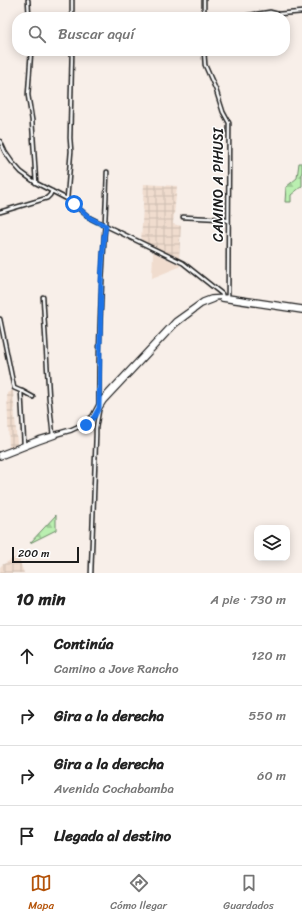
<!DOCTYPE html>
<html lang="es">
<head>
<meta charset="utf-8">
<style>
  :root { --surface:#fff; --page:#f2f2f2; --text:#222; --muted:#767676; --line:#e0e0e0; --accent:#b45309 }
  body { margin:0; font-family:Sriracha,sans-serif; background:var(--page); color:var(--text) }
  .controls { position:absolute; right:12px; bottom:12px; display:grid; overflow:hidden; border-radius:8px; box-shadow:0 2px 10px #0003 }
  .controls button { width:36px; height:36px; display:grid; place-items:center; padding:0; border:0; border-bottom:1px solid var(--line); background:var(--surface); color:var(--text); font:20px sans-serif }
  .scale { position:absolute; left:12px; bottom:10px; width:67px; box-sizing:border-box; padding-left:4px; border:2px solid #1c1c1c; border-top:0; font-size:11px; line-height:14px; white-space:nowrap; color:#1c1c1c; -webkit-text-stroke:3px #fff; paint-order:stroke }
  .stop { position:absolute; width:12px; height:12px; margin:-9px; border:3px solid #1a73e8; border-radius:50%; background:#fff }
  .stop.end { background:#1a73e8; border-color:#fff; box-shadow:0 1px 4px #0008 }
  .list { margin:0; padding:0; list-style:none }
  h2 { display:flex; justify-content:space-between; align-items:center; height:52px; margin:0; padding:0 16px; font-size:17px }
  h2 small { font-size:13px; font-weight:400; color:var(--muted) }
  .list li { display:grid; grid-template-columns:26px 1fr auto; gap:12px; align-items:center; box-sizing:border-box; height:60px; padding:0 16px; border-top:1px solid var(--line) }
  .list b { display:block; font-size:15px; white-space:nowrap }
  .list p { margin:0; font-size:13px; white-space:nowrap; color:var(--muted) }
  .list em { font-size:13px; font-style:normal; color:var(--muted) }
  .icon { flex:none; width:22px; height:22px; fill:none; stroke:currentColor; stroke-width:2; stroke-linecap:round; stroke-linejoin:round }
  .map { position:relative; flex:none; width:302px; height:573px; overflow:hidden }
  .search { position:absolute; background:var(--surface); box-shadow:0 2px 10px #0003; left:12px; right:12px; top:12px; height:44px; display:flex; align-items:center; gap:10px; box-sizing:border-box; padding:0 14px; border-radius:16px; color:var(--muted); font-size:15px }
  .sheet { height:292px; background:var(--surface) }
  nav { display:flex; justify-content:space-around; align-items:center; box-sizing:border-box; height:56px; border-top:1px solid var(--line); background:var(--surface); font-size:11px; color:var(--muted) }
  nav a { display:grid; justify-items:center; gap:2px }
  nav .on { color:var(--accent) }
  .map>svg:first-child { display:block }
  .built { fill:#f0dcce }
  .industrial { fill:url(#industrial-grid) }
  .forest { fill:url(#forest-firs); stroke:#6b8666 }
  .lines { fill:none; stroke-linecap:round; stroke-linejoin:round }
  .canal { stroke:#87c4e7; stroke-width:2.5 }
  .street-casing { stroke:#1c1c1c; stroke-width:5.5 }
  .primary-casing { stroke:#1c1c1c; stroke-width:6 }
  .street { stroke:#fff; stroke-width:2.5 }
  .primary { stroke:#fff; stroke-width:3.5 }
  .route { stroke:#1a73e8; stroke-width:5 }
  .labels { text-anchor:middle; stroke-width:3; stroke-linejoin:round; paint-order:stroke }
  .street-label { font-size:14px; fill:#1c1c1c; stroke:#fff }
</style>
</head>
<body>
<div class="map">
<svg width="302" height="573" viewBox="0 0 302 573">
  <defs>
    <pattern id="industrial-grid" width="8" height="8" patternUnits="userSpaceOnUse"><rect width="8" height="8" fill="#f0dcce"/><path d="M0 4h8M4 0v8" fill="none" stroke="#cdbcb0"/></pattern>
    <pattern id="forest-firs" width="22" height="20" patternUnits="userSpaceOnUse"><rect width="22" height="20" fill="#baefb0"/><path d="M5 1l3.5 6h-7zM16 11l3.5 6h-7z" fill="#9fcc97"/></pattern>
  </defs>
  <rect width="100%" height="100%" fill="#f8efe9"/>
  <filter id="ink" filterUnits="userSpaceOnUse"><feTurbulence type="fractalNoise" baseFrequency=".025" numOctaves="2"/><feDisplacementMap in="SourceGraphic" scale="8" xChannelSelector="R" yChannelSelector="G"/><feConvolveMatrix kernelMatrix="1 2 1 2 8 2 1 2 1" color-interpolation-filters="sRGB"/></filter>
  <g filter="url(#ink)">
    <!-- built -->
    <path class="built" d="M153,252l27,13 -1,2 -27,11z"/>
    <!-- industrial -->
    <path class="industrial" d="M144,184l33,2 -4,38 8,2 -2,33h-3v-3l-8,-2 -2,-1 -25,-10z
      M13,390l4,55 -8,3 -2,-55z
      M18,556l6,17h-24v-6l2,-2z"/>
    <!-- forest -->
    <path class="forest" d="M299,163h3v23l-11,9v7h-6l1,-15 11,-9z
      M56,515v15l-26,13z"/>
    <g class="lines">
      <!-- canal -->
      <path class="canal" d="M74,206l14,13 15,8"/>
      <defs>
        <path id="street" d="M28,0l1,17
          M72,0v17
          M204,17v-17
          M238,17l32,-5 8,2 24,-2
          M31,51l-3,44 4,25 4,63
          M204,51l1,14 11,25 7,22 6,11 -1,174
          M0,141l5,11 7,10 9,10 15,11 31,16 23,19 93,45 39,31 1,5
          M67,199l4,-48 -1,-13 2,-87
          M0,212l47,-14 3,-3 2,-4
          M183,217l40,2 5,2
          M43,297l6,101 4,38
          M0,319l14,69 7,3 3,53
          M22,391l11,6
          M99,405c-2,-78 6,-156 8,-233
          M91,573l5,-138v-7l3,-18"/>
        <path id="primary" d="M222,299l80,12
          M97,412l7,-11 72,-77 25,-19 13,-5
          M0,454l39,-15 32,-9 13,-6 9,-8 9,-17 73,-78 28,-20 8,-3 17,-1 74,11
          M0,457l38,-15 17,-6"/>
      </defs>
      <!-- street casing -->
      <use href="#street" class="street-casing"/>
      <!-- primary casing -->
      <use href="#primary" class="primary-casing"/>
      <!-- street -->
      <use href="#street" class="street"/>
      <!-- primary -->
      <use href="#primary" class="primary"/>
    </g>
  </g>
  <g class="lines" filter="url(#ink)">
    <!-- route -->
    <path class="route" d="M74,204l16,14 16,8 -2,10 -3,46 -2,126 -5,9 -8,8"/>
  </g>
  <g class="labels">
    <!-- street labels -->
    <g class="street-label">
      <text transform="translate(218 185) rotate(-90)" y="5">CAMINO A PIHUSI</text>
    </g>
  </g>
</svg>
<div class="controls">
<button><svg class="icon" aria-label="layers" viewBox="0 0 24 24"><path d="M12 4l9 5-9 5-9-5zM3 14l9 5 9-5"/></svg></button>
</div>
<div class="scale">200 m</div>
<div class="stop" style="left:74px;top:204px"></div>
<div class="stop end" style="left:86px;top:425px"></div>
<div class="search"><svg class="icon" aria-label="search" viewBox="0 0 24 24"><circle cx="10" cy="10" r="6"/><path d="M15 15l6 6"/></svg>Buscar aquí</div>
</div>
<section class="sheet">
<h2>10 min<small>A pie · 730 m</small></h2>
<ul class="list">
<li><svg class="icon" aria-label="ahead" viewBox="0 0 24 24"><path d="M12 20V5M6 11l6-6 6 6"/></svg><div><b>Continúa</b><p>Camino a Jove Rancho</p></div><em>120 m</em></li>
<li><svg class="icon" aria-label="right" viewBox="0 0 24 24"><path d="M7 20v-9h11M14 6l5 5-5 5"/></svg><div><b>Gira a la derecha</b></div><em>550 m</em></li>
<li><svg class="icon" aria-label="right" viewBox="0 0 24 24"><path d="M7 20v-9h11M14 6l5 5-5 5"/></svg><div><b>Gira a la derecha</b><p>Avenida Cochabamba</p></div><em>60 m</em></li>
<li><svg class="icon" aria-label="arrive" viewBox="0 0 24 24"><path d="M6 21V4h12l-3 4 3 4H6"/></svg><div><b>Llegada al destino</b></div></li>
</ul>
</section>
<nav>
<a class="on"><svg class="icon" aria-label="map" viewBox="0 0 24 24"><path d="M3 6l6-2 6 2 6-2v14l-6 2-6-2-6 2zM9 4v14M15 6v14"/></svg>Mapa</a>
<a><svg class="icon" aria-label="directions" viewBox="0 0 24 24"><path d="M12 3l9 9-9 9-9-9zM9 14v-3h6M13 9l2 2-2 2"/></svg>Cómo llegar</a>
<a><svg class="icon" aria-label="saved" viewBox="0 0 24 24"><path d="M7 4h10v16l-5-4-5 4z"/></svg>Guardados</a>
</nav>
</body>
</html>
